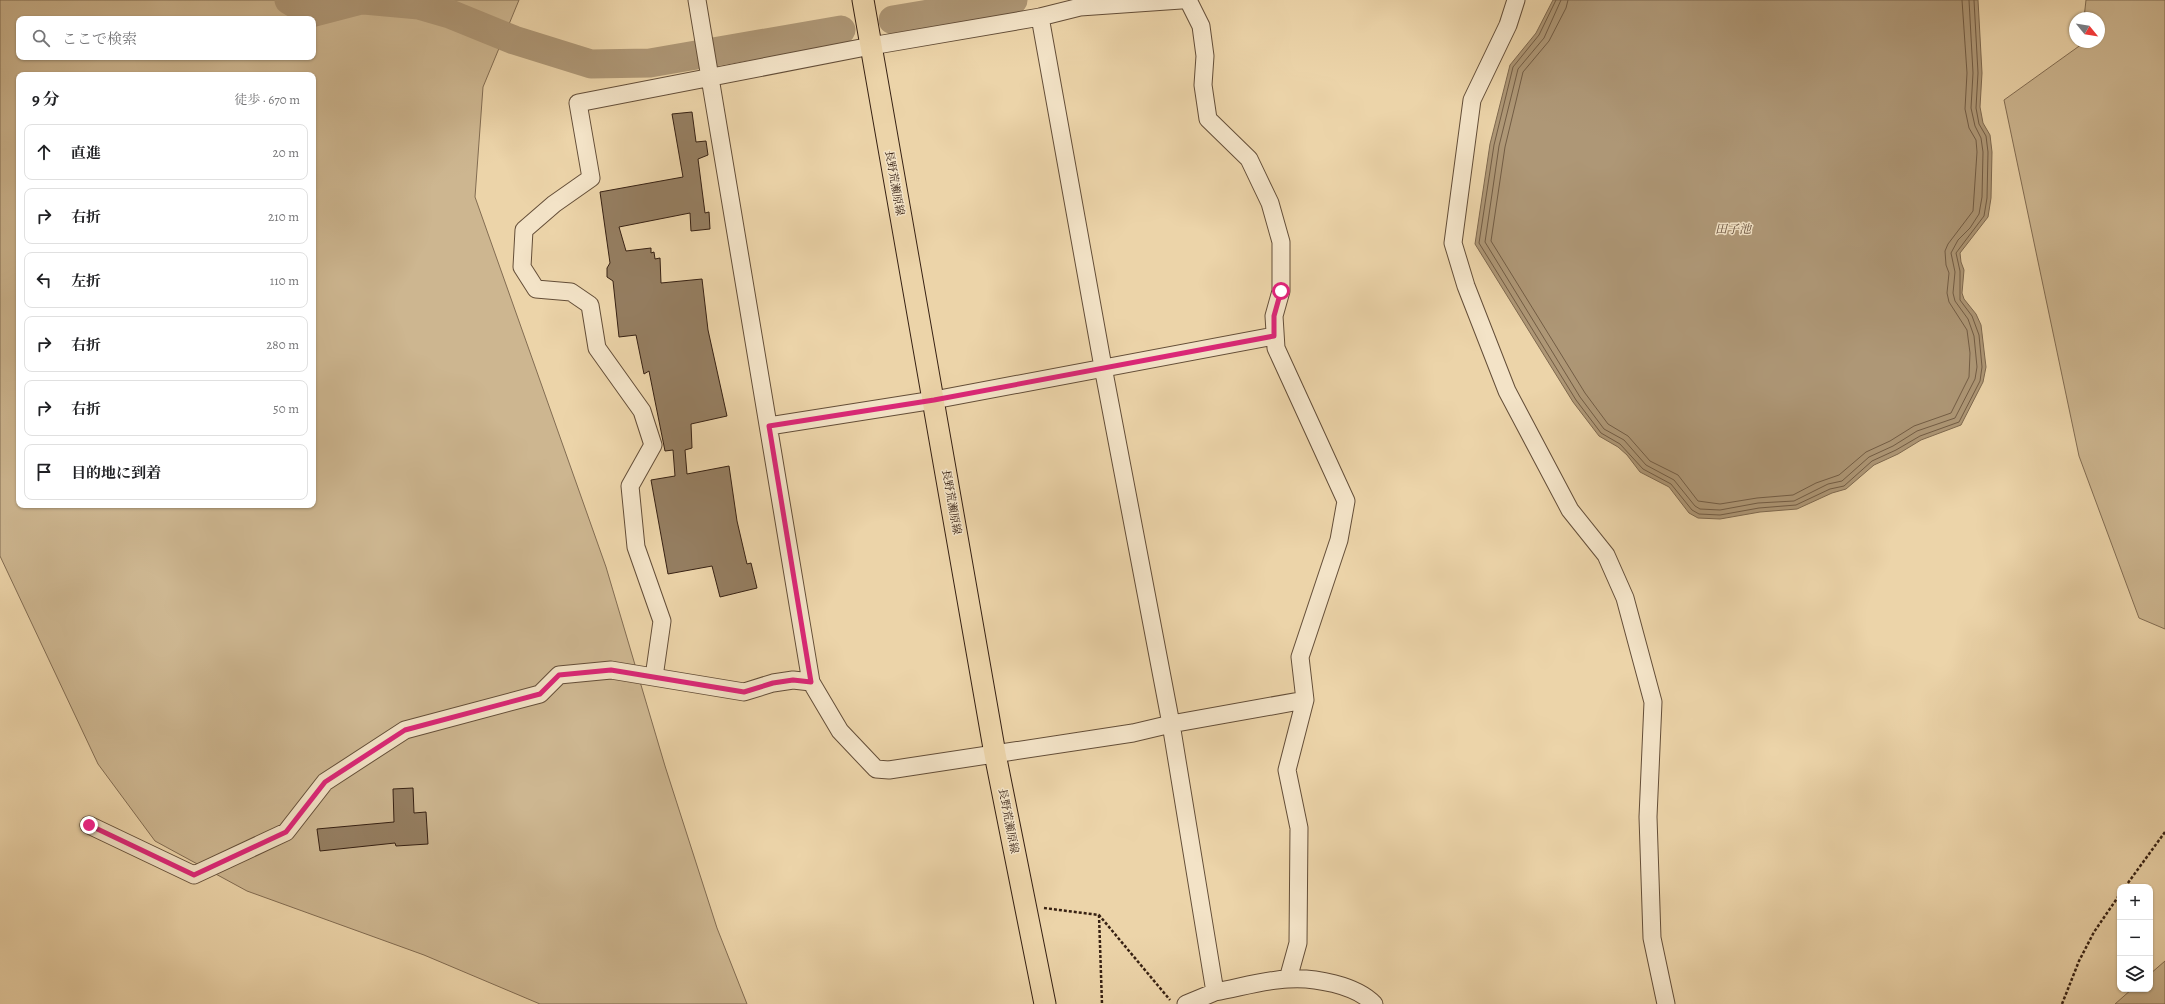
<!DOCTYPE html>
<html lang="ja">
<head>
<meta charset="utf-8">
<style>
  :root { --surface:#fff; --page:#f6f6f6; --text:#202124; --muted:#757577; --line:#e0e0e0 }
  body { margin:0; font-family:Alegreya,"Noto Serif JP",serif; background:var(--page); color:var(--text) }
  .controls { position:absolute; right:12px; bottom:12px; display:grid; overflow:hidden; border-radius:8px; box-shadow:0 1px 3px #0004 }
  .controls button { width:36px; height:36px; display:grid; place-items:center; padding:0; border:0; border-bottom:1px solid var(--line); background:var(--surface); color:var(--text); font:20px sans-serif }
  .compass { position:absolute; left:2069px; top:12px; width:36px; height:36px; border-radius:50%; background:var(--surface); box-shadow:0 1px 3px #0004; rotate:120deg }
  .stop { position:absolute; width:12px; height:12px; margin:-9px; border:3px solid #db2777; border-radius:50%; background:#fff }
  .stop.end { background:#db2777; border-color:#fff; box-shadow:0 1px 4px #0008 }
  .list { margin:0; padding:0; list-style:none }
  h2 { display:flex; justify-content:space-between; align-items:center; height:52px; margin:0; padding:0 16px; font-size:17px }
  h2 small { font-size:13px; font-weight:400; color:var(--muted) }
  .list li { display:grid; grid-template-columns:26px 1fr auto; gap:12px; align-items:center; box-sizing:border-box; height:56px; margin:0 8px 8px; padding:0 8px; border:1px solid var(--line); border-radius:8px }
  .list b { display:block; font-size:15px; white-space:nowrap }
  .list em { font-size:13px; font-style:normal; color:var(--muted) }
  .icon { flex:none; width:22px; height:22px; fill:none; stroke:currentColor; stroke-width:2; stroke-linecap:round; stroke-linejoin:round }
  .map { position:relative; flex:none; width:2165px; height:1004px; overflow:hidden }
  .search { position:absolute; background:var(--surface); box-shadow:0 1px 3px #0004; left:16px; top:16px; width:300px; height:44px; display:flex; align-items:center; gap:10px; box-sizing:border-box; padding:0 14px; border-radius:8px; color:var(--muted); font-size:15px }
  .panel { position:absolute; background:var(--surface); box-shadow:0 1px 3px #0004; left:16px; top:72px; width:300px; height:436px; border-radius:8px }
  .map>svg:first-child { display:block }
  .green { fill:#cdb690; stroke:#826c52; fill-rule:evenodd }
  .water { fill:#ae9776; stroke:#7e684e }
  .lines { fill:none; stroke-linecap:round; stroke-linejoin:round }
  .shore { stroke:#725c44; stroke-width:1 }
  .river { stroke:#ae9776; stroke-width:29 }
  .building { fill:#957e61; stroke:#372113 }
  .minor-casing { stroke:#644e38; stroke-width:19 }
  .major-casing { stroke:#372113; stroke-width:23 }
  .path { stroke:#372113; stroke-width:2.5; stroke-dasharray:3 2; stroke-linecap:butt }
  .minor { stroke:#f3e3c7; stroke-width:17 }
  .major { stroke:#ecd4a9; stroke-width:21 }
  .route { stroke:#db2777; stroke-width:5 }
  .labels { text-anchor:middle; stroke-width:3; stroke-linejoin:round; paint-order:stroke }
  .street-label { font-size:11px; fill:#372113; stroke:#f3e3c7 }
  .water-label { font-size:12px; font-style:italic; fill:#614a36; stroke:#f3e3c7 }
</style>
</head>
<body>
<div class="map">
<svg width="2165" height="1004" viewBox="0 0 2165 1004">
  <rect width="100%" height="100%" fill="#ecd4a9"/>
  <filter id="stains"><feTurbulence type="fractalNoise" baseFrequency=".005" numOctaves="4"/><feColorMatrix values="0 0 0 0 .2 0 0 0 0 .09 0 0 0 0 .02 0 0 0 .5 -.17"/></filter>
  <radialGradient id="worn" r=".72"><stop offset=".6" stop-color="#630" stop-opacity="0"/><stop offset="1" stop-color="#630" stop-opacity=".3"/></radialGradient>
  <!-- green -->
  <path class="green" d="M0,0h519l-36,87 -8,110 131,370 59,199 52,162 30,76h-207l-116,-49 -177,-64 -92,-50 -57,-77 -98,-208zM19,19h294v38h-294zM19,75h294v430h-294z
    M2086,0h79v629l-26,-11 -60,-162 -75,-356 78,-56v-2h17v-24h-15z
    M2165,961v43h-50l17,-15h18v-15z"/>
  <!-- water -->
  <path class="water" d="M1553,0h425l4,73 -2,34 3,16 7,12 2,17 -1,46 -3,19 -28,36 1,9 3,8 -2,23 2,6 12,15 5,11 5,42 -3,15 -22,43 -40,15 -23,14 -24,11 -28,24 -14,4 -35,16 -37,3 -40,7 -22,-1 -9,-5 -20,-26 -29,-15 -13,-17 -9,-8 -19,-11 -26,-34 -98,-158 15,-100 20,-79 26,-32z"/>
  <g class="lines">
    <!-- shore -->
    <path class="shore" d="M1556,0l-17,35 -26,32 -19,78 -15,98 97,157 25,33 19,11 23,25 28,15 21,26 7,4 21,1 39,-7 37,-3 34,-16 14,-3 28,-25 24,-11 24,-14 39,-14 21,-41 2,-14 -3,-32 -7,-19 -12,-16v-29l-4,-18 28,-37 3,-18 1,-46 -2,-16 -7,-12 -3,-16 2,-35 -4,-73
      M1561,0l-17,38 -26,31 -19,77 -14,96 95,155 24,32 20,11 22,25 28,15 21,26 5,3 20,1 38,-7 36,-2 34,-17 14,-3 27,-24 24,-11 24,-15 38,-13 20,-39 2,-12 -3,-31 -6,-17 -13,-18 -2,-8 2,-21 -4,-19 7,-13 12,-12 9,-14 3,-17 1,-45 -2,-14 -6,-12 -4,-18 2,-35 -4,-73
      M1568,0l-2,8 -17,33 -26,31 -18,75 -14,94 94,152 23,31 20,12 22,25 28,14 20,26 22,3 37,-6 36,-3 23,-12 23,-8 27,-23 24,-11 24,-15 37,-13 18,-36 1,-24 -3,-23 -18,-28 -2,-9 2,-20 -3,-8 -1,-14 3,-7 25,-33 4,-59 -1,-12 -7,-12 -4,-19 2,-36 -5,-73"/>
    <!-- river -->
    <path class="river" d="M289,0l22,13 50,-13
      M364,0l55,5 31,9 64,26 77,24 59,-1 191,-33
      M893,20l120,-20"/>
  </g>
  <!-- building -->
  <path class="building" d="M692,112l4,30 10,-1 2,14 -10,4 7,54 4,-1 1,17 -19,2 -1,-18 -71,14 7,24 25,-3v5l3,-1 1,7 5,-1 1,25 41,-4 6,51 19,86 -36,8 1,24 -7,2 2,24 42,-8 8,55 10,43 4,-1 6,25 -37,9 -8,-31 -44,8 -17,-94 24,-4 -2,-26 -8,1 -16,-80 -5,3 -8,-39 -17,2 -6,-56 -6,-4v-9l3,-5 -10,-71 83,-15 -11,-63z
    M413,788l1,25 12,-1 2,32 -32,2 -1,-3 -75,8 -3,-22 77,-7 -1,-33z"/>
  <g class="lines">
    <defs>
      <path id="minor" d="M697,0l114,682
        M1188,0l13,26 4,30 -2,29 5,34 41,40 21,44 11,39v49l-7,25 2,32 70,153 -7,39 -39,117 5,43 -18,70 12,58 -1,115 -10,36
        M1516,0l-8,25 -36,75 -19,143 13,43 41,105 63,119 36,45 19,43 28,104 -5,115 4,121 14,66
        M1040,17l63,350 68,357 44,268c23,-4 49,-12 73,-13 26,-2 68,6 86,25
        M769,426l165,-26 340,-64
        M654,677l8,-56 -26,-74 -6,-61 23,-41 -11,-34 -45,-63 -7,-43 -19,-13 -35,-3 -14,-22 2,-37 30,-26 37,-26 -13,-75 293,-57 169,-29 40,-10 101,-7
        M89,825l105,50 92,-43 39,-50 80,-52 135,-36 19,-19 52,-5 133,22 29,-9 20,-3 18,2 29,49 36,38 13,1 244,-37 38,-9 134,-24
        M1186,1004l29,-12"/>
      <path id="major" d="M863,0l132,754 50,250"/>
    </defs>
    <!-- minor casing -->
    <use href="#minor" class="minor-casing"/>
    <!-- major casing -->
    <use href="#major" class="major-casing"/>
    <!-- path -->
    <path class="path" d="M2125,887l40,-55
      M1044,908l55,7 71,85
      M1099,915l3,89
      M2062,1004l17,-43 15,-29 26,-38"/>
    <!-- minor -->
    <use href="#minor" class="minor"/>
    <!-- major -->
    <use href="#major" class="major"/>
  </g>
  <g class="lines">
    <!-- route -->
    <path class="route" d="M89,825l105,50 92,-43 39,-50 80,-52 135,-36 19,-19 52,-5 133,22 29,-9 20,-3 18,2 -42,-256 165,-26 340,-64v-20l7,-25"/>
  </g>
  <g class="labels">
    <!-- street labels -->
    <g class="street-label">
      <text transform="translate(895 183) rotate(80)" y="4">長野荒瀬原線</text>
      <text transform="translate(952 502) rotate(80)" y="4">長野荒瀬原線</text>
      <text transform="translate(1009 821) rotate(79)" y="4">長野荒瀬原線</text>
    </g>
    <!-- water labels -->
    <g class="water-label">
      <text x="1733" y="233">田子池</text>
    </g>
  </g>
  <rect width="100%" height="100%" filter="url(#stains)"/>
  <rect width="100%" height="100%" fill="url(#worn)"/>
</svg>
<div class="controls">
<button>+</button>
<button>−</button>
<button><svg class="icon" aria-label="layers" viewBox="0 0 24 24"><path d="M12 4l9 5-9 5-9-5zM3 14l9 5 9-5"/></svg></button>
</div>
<svg class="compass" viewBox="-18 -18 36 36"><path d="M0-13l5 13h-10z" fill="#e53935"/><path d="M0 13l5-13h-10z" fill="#757577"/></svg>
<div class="stop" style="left:1281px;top:291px"></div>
<div class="stop end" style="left:89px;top:825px"></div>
<div class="search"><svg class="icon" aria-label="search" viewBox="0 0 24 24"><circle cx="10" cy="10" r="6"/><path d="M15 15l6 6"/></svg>ここで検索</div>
<section class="panel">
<h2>9 分<small>徒歩 · 670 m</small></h2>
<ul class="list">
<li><svg class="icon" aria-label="ahead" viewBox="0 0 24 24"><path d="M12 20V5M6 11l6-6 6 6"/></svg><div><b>直進</b></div><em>20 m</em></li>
<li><svg class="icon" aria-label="right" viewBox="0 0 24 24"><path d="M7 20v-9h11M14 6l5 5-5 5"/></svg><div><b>右折</b></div><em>210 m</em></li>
<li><svg class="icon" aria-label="left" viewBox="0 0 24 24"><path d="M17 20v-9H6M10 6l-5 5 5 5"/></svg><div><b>左折</b></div><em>110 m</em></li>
<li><svg class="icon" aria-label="right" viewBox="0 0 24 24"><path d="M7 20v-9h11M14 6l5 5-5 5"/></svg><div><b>右折</b></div><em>280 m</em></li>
<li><svg class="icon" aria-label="right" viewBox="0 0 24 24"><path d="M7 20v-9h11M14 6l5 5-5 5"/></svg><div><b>右折</b></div><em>50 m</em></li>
<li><svg class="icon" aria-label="arrive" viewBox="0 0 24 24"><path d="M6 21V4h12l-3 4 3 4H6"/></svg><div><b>目的地に到着</b></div></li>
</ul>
</section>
</div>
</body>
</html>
